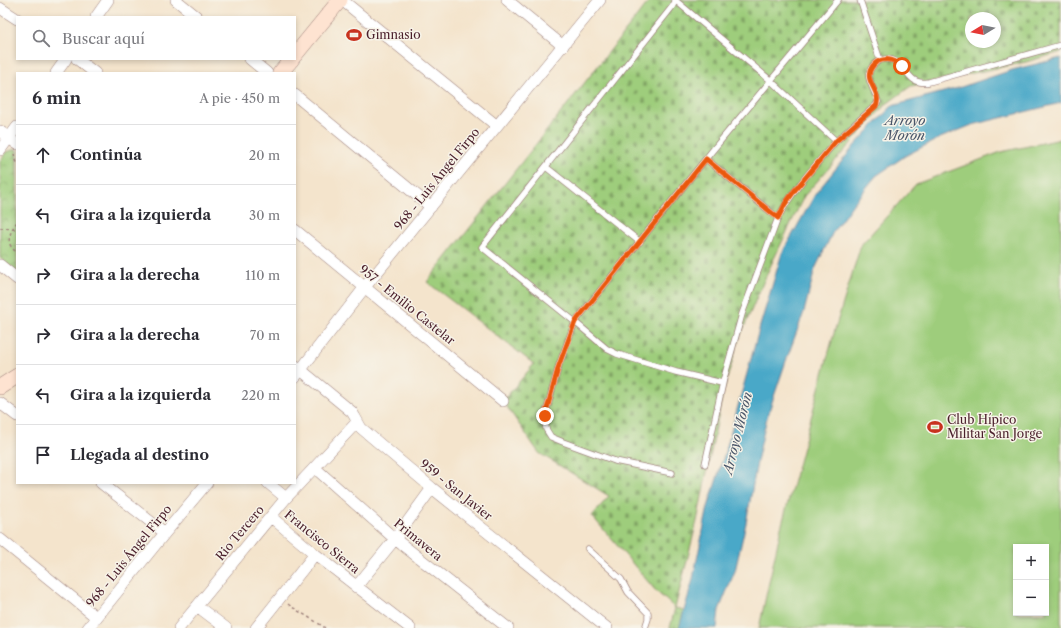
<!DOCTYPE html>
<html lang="es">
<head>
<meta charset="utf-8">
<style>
  :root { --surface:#fff; --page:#f2f2f3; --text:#2b2b33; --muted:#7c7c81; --line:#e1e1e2 }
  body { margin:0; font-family:"Libre Caslon Text",serif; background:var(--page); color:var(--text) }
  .controls { position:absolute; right:12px; bottom:12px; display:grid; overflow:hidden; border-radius:0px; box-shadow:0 2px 6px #0003 }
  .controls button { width:36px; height:36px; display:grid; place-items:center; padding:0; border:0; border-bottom:1px solid var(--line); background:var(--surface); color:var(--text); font:20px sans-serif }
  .compass { position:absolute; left:965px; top:12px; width:36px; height:36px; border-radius:50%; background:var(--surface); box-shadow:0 2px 6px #0003; rotate:260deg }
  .stop { position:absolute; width:12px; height:12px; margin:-9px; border:3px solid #ea580c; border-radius:50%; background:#fff }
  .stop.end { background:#ea580c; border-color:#fff; box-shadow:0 1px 4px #0008 }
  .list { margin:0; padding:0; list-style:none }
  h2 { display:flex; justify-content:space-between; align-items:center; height:52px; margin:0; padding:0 16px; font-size:17px }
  h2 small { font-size:13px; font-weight:400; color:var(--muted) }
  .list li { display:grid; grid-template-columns:26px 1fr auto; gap:12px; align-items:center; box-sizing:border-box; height:60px; padding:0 16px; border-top:1px solid var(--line) }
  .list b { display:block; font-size:15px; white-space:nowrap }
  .list em { font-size:13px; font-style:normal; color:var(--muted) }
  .icon { flex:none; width:22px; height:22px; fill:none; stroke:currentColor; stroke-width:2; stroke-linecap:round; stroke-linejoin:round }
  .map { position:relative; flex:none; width:1061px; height:628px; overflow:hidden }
  .search { position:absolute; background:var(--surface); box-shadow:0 2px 6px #0003; left:16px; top:16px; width:280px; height:44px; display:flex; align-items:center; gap:10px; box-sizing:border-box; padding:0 14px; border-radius:0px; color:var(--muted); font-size:15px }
  .panel { position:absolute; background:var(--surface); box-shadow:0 2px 6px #0003; left:16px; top:72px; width:280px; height:412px; border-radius:0px }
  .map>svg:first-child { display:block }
  .grass { fill:#9ecd7c; stroke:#747654; fill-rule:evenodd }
  .wetland { fill:url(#wetland-marsh); stroke:#747654 }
  .cemetery { fill:url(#cemetery-stones); stroke:#747654; fill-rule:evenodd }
  .park { fill:url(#park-crowns); stroke:#747654 }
  .water { fill:#49a8c8; stroke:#4a647a }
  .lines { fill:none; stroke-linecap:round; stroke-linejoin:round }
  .lane-casing { stroke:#9f827c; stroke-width:7 }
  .street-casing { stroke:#9f827c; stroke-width:12 }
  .secondary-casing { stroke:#9f827c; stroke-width:16 }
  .path { stroke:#9f827c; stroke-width:1.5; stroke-dasharray:3 3; stroke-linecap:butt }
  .lane { stroke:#fff; stroke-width:5.5 }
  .street { stroke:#fff; stroke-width:11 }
  .secondary { stroke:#fee3d1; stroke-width:15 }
  .route { stroke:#ea580c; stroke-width:5 }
  .labels { text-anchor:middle; stroke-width:3; stroke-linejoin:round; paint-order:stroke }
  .poi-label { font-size:12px; fill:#4a1f2b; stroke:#f7f3e8; text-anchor:start }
  .street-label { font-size:12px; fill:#4a1f2b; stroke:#f7f3e8 }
  .water-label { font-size:13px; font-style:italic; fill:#4a566a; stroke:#f7f3e8 }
</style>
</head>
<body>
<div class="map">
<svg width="1061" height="628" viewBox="0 0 1061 628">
  <defs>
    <pattern id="wetland-marsh" width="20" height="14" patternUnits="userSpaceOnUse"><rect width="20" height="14" fill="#9ecd7c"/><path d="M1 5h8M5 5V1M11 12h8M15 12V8" fill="none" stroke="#83a666"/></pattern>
    <pattern id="cemetery-stones" width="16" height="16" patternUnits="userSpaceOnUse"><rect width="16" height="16" fill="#9ecd7c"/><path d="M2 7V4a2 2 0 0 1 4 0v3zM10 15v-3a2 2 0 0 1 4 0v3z" fill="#83a666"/></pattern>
    <pattern id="park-crowns" width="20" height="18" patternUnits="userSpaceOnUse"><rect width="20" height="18" fill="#9ecd7c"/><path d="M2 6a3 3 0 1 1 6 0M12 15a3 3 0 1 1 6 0" fill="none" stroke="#83a666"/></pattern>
  </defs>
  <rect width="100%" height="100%" fill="#f7f3e8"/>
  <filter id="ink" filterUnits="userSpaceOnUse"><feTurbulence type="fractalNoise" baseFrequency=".025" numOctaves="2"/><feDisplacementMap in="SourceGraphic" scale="8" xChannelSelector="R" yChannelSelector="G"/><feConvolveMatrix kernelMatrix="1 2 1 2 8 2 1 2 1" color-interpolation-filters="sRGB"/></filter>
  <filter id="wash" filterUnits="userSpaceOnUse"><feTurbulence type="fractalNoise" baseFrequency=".012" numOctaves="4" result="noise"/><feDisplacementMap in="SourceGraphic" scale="16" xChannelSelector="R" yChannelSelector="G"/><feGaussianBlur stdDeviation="0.9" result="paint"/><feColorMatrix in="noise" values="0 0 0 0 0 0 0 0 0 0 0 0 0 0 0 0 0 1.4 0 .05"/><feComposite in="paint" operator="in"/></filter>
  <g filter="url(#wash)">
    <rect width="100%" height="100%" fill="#f4e4cc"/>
    <!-- grass -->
    <path class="grass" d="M1061,139v489h-302l22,-100 55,-202 25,-81 55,-61 85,-32zM1016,547h30v66h-30z"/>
    <!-- wetland -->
    <path class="wetland" d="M675,608l9,2 -5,18h-9z"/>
    <!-- cemetery -->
    <path class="cemetery" d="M650,0h411v52l-35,10 -115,24 -26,19 -81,91 -35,73 -30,70 -16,53 -26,129 -22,87 -19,-17 -64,-75 17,-20 -70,-43 -36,-52 31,-37 -107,-82zM971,18h24v24h-24z"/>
    <!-- park -->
    <path class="park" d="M16,149l1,1v122l-17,-14v-97l6,-9z"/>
    <!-- water -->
    <path class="water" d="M1061,58v45l-89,22 -32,13 -35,18 -29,20 -23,28 -20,28 -18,37 -11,43 -18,49 -19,56 -9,40 -12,66 -11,48 -16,39 -2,18h-38l13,-45 16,-76 19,-61 33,-120 22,-73 34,-60 39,-48 37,-39 66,-18 54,-18z"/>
  </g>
  <g filter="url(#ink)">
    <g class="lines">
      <defs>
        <path id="lane" d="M675,0l95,80 66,61 40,-36 2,-3c-2,-9 -7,-15 -9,-24 -1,-4 0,-7 3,-11 3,-5 7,-7 13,-8 18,-1 20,17 31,22 5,2 8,2 13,1l132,-37
          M676,0l-4,7 -190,240 93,75 32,27 10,5 59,18 46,11
          M860,0l20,60
          M706,159l72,59
          M546,167l94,75
          M705,464l19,-86 18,-64 36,-96c15,-29 38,-53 58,-77
          M672,473l-57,-12 -52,-19 -12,-5 -5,-8 -1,-13 14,-51 16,-43 137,-171 126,-151
          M588,549l33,30 7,13 20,21v6l-3,9"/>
        <path id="street" d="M176,0l21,17
          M342,0l155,126
          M507,0l56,46
          M0,8l17,11
          M96,17l12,-17
          M77,59l18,14
          M250,59l17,14
          M56,73l10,-14
          M295,95l136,112
          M0,131l17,13
          M0,150l17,-23
          M295,230l208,171
          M0,265l17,14
          M296,366l56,46 3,5 6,11 71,60 175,140
          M295,377l70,-90 235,-287
          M0,403l17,13
          M315,468l80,71 113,89
          M101,483l64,50
          M268,483l18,15
          M271,517l44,37 95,74
          M0,539l96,78
          M356,587l39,-48 37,-51
          M197,606l29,22
          M88,628l77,-95 42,-50
          M179,628l107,-130 71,-76
          M256,628l59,-74"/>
        <path id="secondary" d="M295,55l45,-55
          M280,73l12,-14
          M0,387l17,-11"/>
      </defs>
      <!-- lane casing -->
      <use href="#lane" class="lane-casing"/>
      <!-- street casing -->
      <use href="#street" class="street-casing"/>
      <!-- secondary casing -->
      <use href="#secondary" class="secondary-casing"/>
      <!-- path -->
      <path class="path" d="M14,154l3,9
        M17,222c-7,9 -13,23 0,30
        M0,228l17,1
        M288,604c12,9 25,15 37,24"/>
      <!-- lane -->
      <use href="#lane" class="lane"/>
      <!-- street -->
      <use href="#street" class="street"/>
      <!-- secondary -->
      <use href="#secondary" class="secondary"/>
    </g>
  </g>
  <g class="lines" filter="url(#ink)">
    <!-- route -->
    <path class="route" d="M545,416l14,-51 16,-43 131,-163 72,59 7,-14 10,-14 41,-49 40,-35c7,-14 -14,-25 -4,-39 2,-3 4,-5 7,-6 9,-4 16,0 23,5"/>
  </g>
  <!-- icons -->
  <defs>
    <symbol id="stadium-bare" viewBox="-9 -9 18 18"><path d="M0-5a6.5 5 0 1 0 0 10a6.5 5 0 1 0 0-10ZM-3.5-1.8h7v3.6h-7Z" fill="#c8321e" stroke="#f7f3e8" stroke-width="2.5" paint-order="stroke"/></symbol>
  </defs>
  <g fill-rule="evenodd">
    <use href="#stadium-bare" x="343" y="24" width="22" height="22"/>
    <use href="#stadium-bare" x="924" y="416" width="22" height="22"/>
  </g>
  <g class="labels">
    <!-- poi labels -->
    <g class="poi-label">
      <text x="366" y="39">Gimnasio</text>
      <text x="947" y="424">Club Hípico<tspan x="947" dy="14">Militar San Jorge</tspan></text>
    </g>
    <!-- street labels -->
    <g class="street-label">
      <text transform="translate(437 179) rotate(-51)" y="4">968 - Luis Ángel Firpo</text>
      <text transform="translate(407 305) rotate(39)" y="4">957 - Emilio Castelar</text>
      <text transform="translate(456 490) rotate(39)" y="4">959 - San Javier</text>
      <text transform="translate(240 533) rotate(-50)" y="4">Rio Tercero</text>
      <text transform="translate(418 540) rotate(39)" y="4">Primavera</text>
      <text transform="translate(322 542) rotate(39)" y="4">Francisco Sierra</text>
      <text transform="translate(129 556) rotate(-51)" y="4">968 - Luis Ángel Firpo</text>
    </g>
    <!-- water labels -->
    <g class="water-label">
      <text x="905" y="125">Arroyo<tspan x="905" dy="15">Morón</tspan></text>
      <text transform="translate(737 433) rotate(-76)" y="5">Arroyo Morón</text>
    </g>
  </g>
</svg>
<div class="controls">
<button>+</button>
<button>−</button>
</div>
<svg class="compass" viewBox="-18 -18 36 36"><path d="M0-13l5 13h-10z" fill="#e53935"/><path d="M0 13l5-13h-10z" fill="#7c7c81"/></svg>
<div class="stop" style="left:902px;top:66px"></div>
<div class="stop end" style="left:545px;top:416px"></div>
<div class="search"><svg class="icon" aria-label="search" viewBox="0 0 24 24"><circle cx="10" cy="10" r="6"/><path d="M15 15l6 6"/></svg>Buscar aquí</div>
<section class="panel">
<h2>6 min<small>A pie · 450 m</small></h2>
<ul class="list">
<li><svg class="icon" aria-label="ahead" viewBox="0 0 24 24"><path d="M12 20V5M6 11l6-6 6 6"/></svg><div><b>Continúa</b></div><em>20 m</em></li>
<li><svg class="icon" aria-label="left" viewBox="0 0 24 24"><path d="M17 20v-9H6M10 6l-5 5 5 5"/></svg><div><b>Gira a la izquierda</b></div><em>30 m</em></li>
<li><svg class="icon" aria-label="right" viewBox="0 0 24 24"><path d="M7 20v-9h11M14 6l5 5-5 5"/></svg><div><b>Gira a la derecha</b></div><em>110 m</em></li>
<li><svg class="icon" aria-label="right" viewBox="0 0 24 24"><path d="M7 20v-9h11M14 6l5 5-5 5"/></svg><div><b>Gira a la derecha</b></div><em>70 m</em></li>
<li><svg class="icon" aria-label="left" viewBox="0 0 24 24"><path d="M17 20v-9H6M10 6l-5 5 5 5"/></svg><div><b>Gira a la izquierda</b></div><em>220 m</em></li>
<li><svg class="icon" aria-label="arrive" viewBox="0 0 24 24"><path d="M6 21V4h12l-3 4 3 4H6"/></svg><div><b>Llegada al destino</b></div></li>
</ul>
</section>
</div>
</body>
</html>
